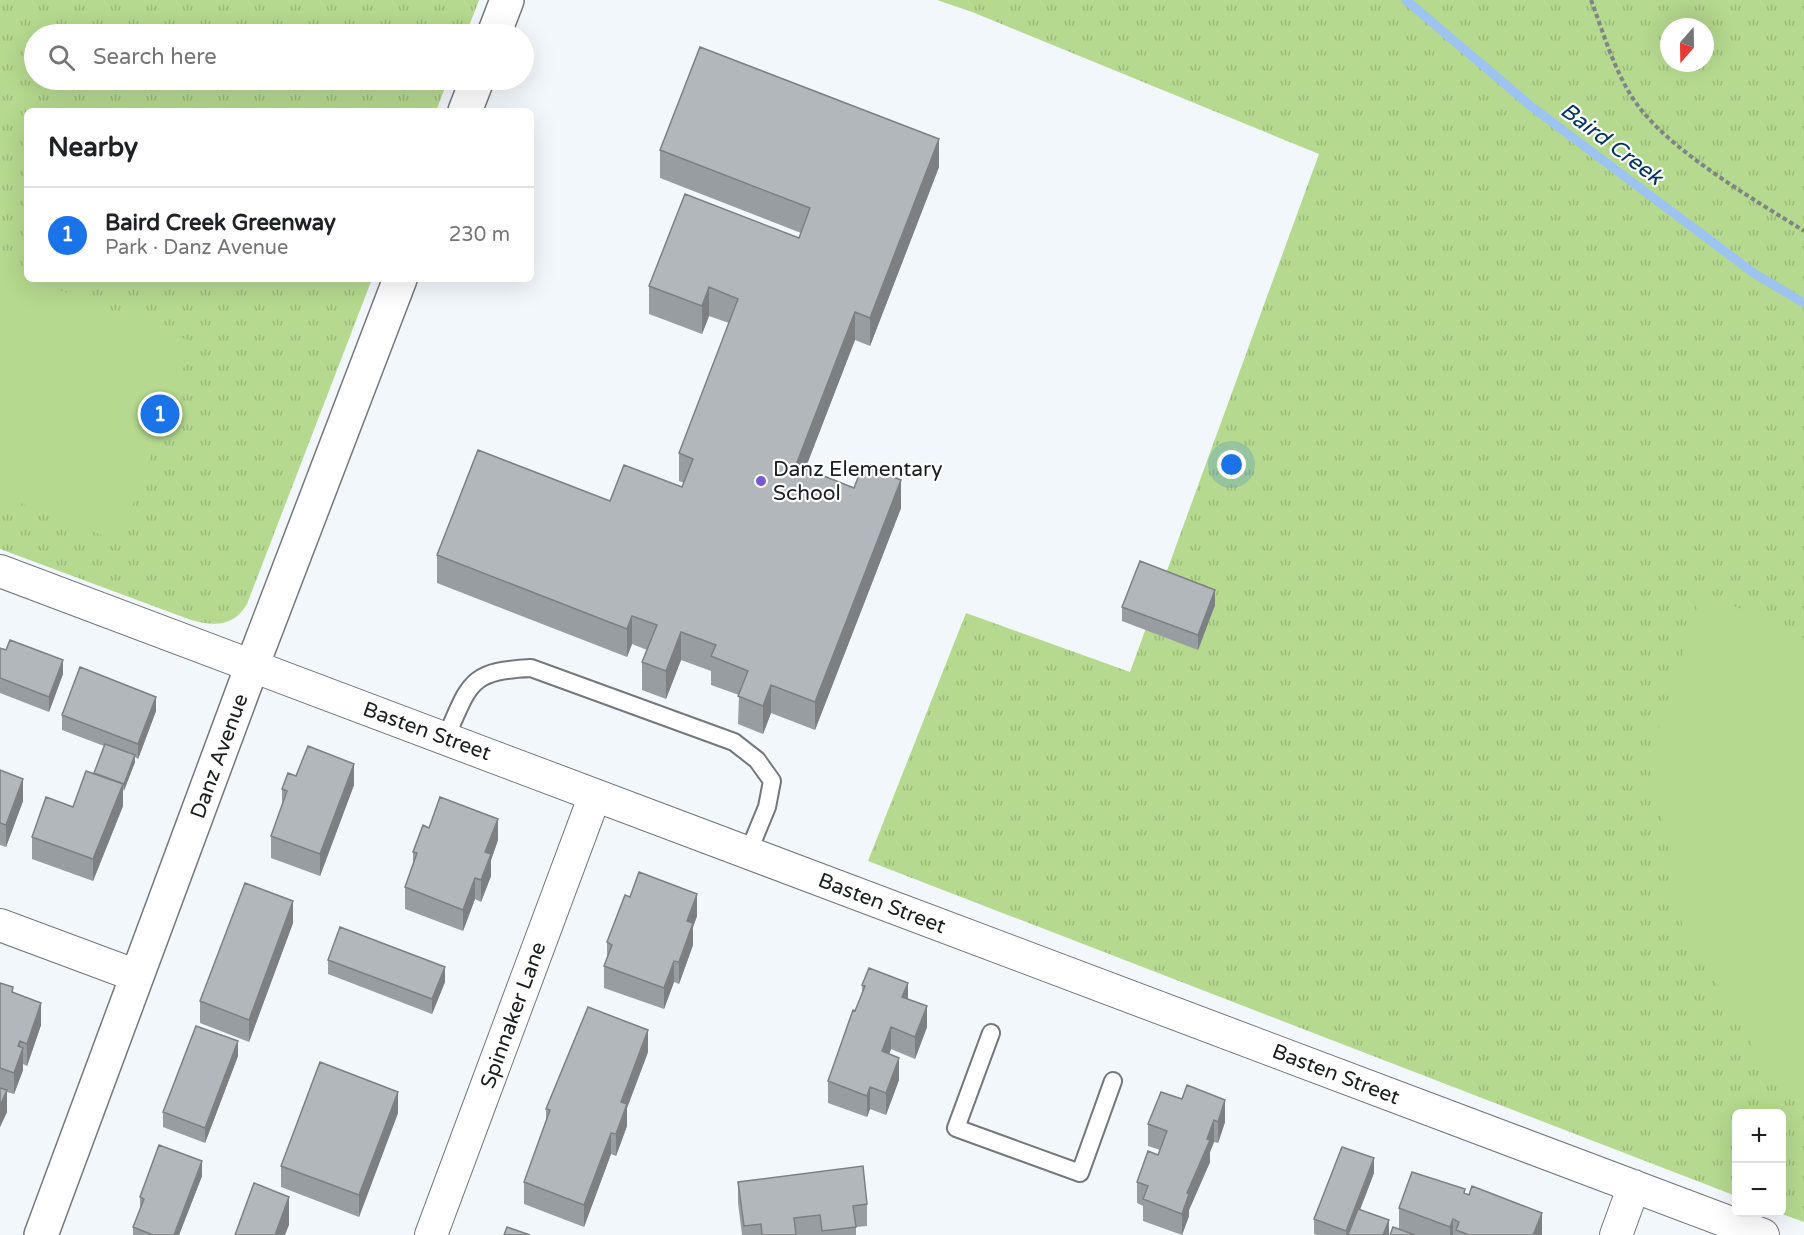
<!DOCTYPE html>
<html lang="en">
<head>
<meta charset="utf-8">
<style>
  :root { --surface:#fff; --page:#f2f2f2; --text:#202124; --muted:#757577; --line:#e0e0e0; --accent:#1a73e8 }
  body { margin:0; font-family:"Varela Round",sans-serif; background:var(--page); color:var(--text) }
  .controls { position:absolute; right:18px; bottom:18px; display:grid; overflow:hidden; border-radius:9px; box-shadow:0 6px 24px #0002 }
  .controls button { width:54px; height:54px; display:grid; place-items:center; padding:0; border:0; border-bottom:2px solid var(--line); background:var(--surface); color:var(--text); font:30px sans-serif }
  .compass { position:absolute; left:1660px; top:18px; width:54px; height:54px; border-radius:50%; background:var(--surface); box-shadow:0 6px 24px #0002; rotate:200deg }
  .you { position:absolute; left:1232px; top:465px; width:21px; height:21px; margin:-15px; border:4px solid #fff; border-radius:50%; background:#1a73e8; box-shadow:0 0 0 9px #1a73e833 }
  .badge { display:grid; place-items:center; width:39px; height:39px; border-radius:50%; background:var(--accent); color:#fff; font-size:20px; font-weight:700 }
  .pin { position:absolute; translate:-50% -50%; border:3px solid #fff; box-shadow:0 2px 6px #0006 }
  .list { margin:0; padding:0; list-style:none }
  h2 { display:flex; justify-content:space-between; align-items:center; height:78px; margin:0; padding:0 24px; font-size:26px }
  h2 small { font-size:20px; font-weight:400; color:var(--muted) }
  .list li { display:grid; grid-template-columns:39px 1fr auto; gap:18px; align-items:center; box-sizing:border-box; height:96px; padding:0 24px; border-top:2px solid var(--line) }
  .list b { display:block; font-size:22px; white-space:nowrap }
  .list p { margin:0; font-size:20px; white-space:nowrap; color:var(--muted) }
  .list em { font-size:20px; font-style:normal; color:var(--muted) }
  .icon { flex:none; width:33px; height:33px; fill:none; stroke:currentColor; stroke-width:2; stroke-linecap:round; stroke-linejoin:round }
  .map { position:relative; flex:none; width:1804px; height:1235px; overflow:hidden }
  .search { position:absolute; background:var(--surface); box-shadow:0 6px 24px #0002; left:24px; top:24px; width:510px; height:66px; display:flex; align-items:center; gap:15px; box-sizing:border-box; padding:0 21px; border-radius:33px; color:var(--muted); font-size:22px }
  .panel { position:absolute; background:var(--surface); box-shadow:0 6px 24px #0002; left:24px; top:108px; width:510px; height:174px; border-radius:9px }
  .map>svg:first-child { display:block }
  .park { fill:url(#park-tufts); fill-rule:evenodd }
  .garden { fill:#b5d98e }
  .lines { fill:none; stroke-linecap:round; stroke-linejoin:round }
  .stream { stroke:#9cc3f1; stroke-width:9 }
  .service-casing { stroke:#74787d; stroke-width:20 }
  .minor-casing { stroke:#74787d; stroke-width:34 }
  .tertiary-casing { stroke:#74787d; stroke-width:36 }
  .path { stroke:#818487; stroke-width:4; stroke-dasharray:4.5 3; stroke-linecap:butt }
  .service { stroke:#fff; stroke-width:16 }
  .minor { stroke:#fff; stroke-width:32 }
  .tertiary { stroke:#fff; stroke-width:33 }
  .wall { fill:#989da1 }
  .shaded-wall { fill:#7c8083 }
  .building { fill:#b1b7bb; stroke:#7c8083; stroke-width:1.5 }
  .poi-dot { fill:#755ad4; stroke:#fff; stroke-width:2 }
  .labels { text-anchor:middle; stroke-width:4.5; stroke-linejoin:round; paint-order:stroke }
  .poi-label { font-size:21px; fill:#1b1d1e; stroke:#fff; text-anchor:start }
  .street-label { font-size:21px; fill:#1b1d1e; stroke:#fff }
  .water-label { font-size:22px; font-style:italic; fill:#033362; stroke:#fff }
</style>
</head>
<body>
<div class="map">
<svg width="1804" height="1235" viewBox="0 0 1804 1235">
  <defs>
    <pattern id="park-tufts" width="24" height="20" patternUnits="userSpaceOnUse" patternTransform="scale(1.5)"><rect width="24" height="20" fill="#b5d98e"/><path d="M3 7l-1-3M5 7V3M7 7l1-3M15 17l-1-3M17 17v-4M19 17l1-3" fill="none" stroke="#9bba7a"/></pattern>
  </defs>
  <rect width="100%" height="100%" fill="#f2f7fc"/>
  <!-- park -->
  <path class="park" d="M0,0h479l-13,34h-432v46h414l-12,31h-409v168h345l-125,325c-13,23 -33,22 -56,16l-191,-71z
    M937,0h867v1222l-25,-9 3,-1v-98h-46v82l-868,-335 98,-248 164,59 189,-518 -347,-142zM1669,27h36v36h-36z"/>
  <!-- garden -->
  <path class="garden" d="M0,267l193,75 -74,200 -119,-47z
    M1702,591l102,47v465l-26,-14 -96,-165 -31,-171z"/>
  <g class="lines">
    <!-- stream -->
    <path class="stream" d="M1406,0l126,107 223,167 49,29"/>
    <defs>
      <path id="service" d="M446,737c24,-53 22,-66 85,-69l203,74 23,18 15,21 -5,26 -19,46
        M991,1033l-35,95 124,45 33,-92"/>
      <path id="minor" d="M0,571l1763,664
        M0,925l137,51
        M431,1235l164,-440
        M1616,1235l18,-49"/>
      <path id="tertiary" d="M494,34l13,-34
        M465,111l12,-31
        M41,1235l211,-569 148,-387"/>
    </defs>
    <!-- service casing -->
    <use href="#service" class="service-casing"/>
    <!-- minor casing -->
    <use href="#minor" class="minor-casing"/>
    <!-- tertiary casing -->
    <use href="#tertiary" class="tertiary-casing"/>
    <!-- path -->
    <path class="path" d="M1591,0c14,37 26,81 52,112 36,44 112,88 161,119"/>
    <!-- service -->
    <use href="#service" class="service"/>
    <!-- minor -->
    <use href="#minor" class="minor"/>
    <!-- tertiary -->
    <use href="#tertiary" class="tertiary"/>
  </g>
  <!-- wall -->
  <path class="wall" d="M660,150l279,17 -69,179 -15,-6 -50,129 96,39 -86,222 -44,-17 -8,21 -25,-10 1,-29 -28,-10v-14l-30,-11 -15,39 -24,-9v-28l5,-12 -15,-6 -5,13 -190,-74v-28l173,-54 72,-14 2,-4 -5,-2v-28l50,-130 -20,-7 -7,18 -53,-20v-28l150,-48 2,-5 -141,-55z
    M1215,605l-17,45 -76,-29v-14z
    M0,648l63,26 -14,38 -49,-19z
    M156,711l-18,48 -3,-2v5l-12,29v15l-30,75 -61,-22v-22l41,-30 21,-33 10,-28 -42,-16v-15z
    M0,770l23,31 -17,46 -6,-2z
    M296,776l58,9 -34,91 -49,-18v-22l11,-30v-17z
    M429,828l69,12 -7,20v16l-10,26 -6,-3 -12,32 -58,-22v-22l8,-22v-13z
    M697,916l-4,11v18l-14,39 -5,-2 -10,27 -60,-21v-22l3,-9v-15z
    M293,923l-44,119 -49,-19v-22z
    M328,960l117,22 -13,32 -104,-40z
    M0,983l13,10 28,32 -14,41 -4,-2v6l-9,24 -7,-2v20l-7,15z
    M862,985l46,14 19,28 -12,32 -24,-10 -2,5 10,26 -13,35 -16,-6 -3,8 -39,-14v-22l34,-87z
    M648,1052l-21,56v18l-11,30 -5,-2 -27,73 -60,-23v-22l22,-60v-13z
    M238,1056l-33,87 -42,-16v-15z
    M1161,1092l64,30 -7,21 -4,-1 -4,10v10l-21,48v6l-7,19 -39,-14v-15l-6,-3v-21l21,-27 2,-5 -12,-4v-22z
    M398,1113l-39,104 -78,-30v-21z
    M1374,1173l-14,37 29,25h-72l-3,-1v-15z
    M202,1176l-23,59h-46v-8l7,-17v-13z
    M738,1182l129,22v22l-11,1v8h-114l-4,-32z
    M1465,1194l77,19v22h-152l9,-6v-21z"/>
  <!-- shaded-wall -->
  <path class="shaded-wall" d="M939,139v28l-69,179v-28z
    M709,287v29l-7,18v-28z
    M855,312v28l-59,153v-28z
    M901,480v28l-86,222v-28z
    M1215,590v15l-17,45v-15z
    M632,616v28l-5,13v-28z
    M681,632v28l-15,39v-28z
    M63,660v14l-14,38v-15z
    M771,685v28l-8,21v-28z
    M156,697v14l-18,48v-15z
    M135,755v7l-11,29v-7z
    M354,764v21l-34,91v-22z
    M23,779v22l-17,46v-22z
    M123,784v22l-30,75v-22z
    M498,819v21l-7,20v16l-10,26v-22l4,-28z
    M475,878v21l-12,32v-21z
    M697,894v22l-4,11v18l-14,39v-22l8,-41z
    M293,901v22l-44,119v-22z
    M674,961v21l-10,27v-21z
    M445,967v15l-13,32v-15z
    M908,983v21l-6,-7z
    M41,1003v22l-14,41v-22z
    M927,1006v21l-12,32v-22z
    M891,1027v22l-9,24v-22z
    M648,1030v22l-21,56v18l-11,30v-22l5,-32z
    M20,1041v16l3,-9v22l-9,24v-21l4,-27z
    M238,1041v15l-33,87v-15z
    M899,1058v22l-13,35v-22z
    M870,1087v22l-3,8v-21z
    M7,1090v22l-7,15v-21z
    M398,1092v21l-39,104v-22z
    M1225,1100v22l-7,21v-21z
    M1214,1120v22l-4,10v10l-21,48v6l-7,19v-21l5,-21z
    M611,1133v21l-27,73v-22z
    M1374,1158v15l-24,62h-4v-4z
    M202,1161v15l-23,59h-5z
    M289,1197v28l-4,10h-10z
    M1542,1213v22h-9z
    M1453,1219v16h-3v-8z
    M1389,1220v15h-6z"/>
  <!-- building -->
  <path class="building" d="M700,47l239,92 -69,179 -15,-6 -59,153 58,23 9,-23 38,15 -86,222 -44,-17 -8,21 -25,-10 10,-25 -37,-15 5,-11 -35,-13 -15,39 -24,-9 15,-37 -25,-9 -5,13 -190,-74 41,-105 132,51 14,-36 58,22 11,-28 -14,-6 59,-154 -29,-12 -7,19 -53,-20 36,-92 114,44 11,-30 -150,-58z
    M1140,561l75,29 -17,45 -76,-28z
    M10,640l53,20 -14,37 -49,-19v-30l6,2z
    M80,667l76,30 -18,47 -76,-29z
    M105,744l30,11 -11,29 -30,-11z
    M308,746l46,18 -34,90 -49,-18 16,-45 -5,-2 6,-16 8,3z
    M0,770l23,9 -17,46 -6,-2z
    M86,771l37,13 -30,75 -61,-22 14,-40 27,10z
    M440,797l58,22 -13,33 6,2 -10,26 -6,-2 -12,32 -58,-23 12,-34 -4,-1 10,-27 6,3z
    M639,872l58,22 -10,27 6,2 -14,39 -5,-1 -10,27 -60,-22 8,-21 -5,-3 18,-47 5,2z
    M245,883l48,18 -44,119 -49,-19z
    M340,927l105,40 -13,32 -104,-39z
    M869,968l39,15 -6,14 25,9 -12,31 -24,-10 -9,24 17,7 -13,35 -16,-6 -3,9 -39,-15 25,-71 2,1 10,-25 -3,-1z
    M0,983l13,4 -1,5 29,11 -14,41 -7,-3 -2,5 5,2 -9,25 -14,-5z
    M588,1007l60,23 -27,72 6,2 -11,30 -5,-1 -27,72 -60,-23 26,-72 -4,-1z
    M196,1026l42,15 -33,87 -42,-16z
    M320,1062l78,30 -39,103 -78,-29z
    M1187,1085l38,15 -7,22 -4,-2 -7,19 3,1 -23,53 2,1 -7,20 -39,-15 5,-13 -11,-4 11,-31 10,4 9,-24 -19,-7 13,-32 21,7z
    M0,1088l7,2 -7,16z
    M159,1145l43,16 -28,74h-21l-20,-8 11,-28 -4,-2z
    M1342,1147l32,11 -28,73 -32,-12z
    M863,1166l4,38 -14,2 3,21 -34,4 -2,-16 -26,3 2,17h-34l-1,-11 -17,2 -6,-44z
    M1412,1172l53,17 -1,4 5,2 3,-9 70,27 -9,22h-64l-13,-5 3,-8 -6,-3 -3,8 -51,-19z
    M254,1183l35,14 -14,38h-40z
    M1358,1209l31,11 -6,15h-35z
    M507,1227l23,8h-26z
    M1393,1227l22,8h-25z"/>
  <!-- markers -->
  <circle class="poi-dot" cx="761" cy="481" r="6"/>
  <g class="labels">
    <!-- poi labels -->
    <g class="poi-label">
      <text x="773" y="476">Danz Elementary<tspan x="773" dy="24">School</tspan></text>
    </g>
    <!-- street labels -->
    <g class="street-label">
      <text transform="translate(427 731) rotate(20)" y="7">Basten Street</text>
      <text transform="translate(219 756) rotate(-70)" y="7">Danz Avenue</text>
      <text transform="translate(882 903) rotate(21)" y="7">Basten Street</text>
      <text transform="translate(513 1015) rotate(-70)" y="7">Spinnaker Lane</text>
      <text transform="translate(1336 1074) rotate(21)" y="7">Basten Street</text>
    </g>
    <!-- water labels -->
    <g class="water-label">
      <text transform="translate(1612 143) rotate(37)" y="8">Baird Creek</text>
    </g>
  </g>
</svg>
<div class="controls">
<button>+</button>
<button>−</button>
</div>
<svg class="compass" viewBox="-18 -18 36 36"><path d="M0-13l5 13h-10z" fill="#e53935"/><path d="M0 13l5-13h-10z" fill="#757577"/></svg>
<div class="you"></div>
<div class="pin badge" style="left:160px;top:414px">1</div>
<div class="search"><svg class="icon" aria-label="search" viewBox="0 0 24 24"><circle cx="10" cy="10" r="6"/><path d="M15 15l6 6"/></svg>Search here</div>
<section class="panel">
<h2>Nearby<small></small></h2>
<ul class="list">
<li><span class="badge">1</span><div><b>Baird Creek Greenway</b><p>Park · Danz Avenue</p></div><em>230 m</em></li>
</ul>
</section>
</div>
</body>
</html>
